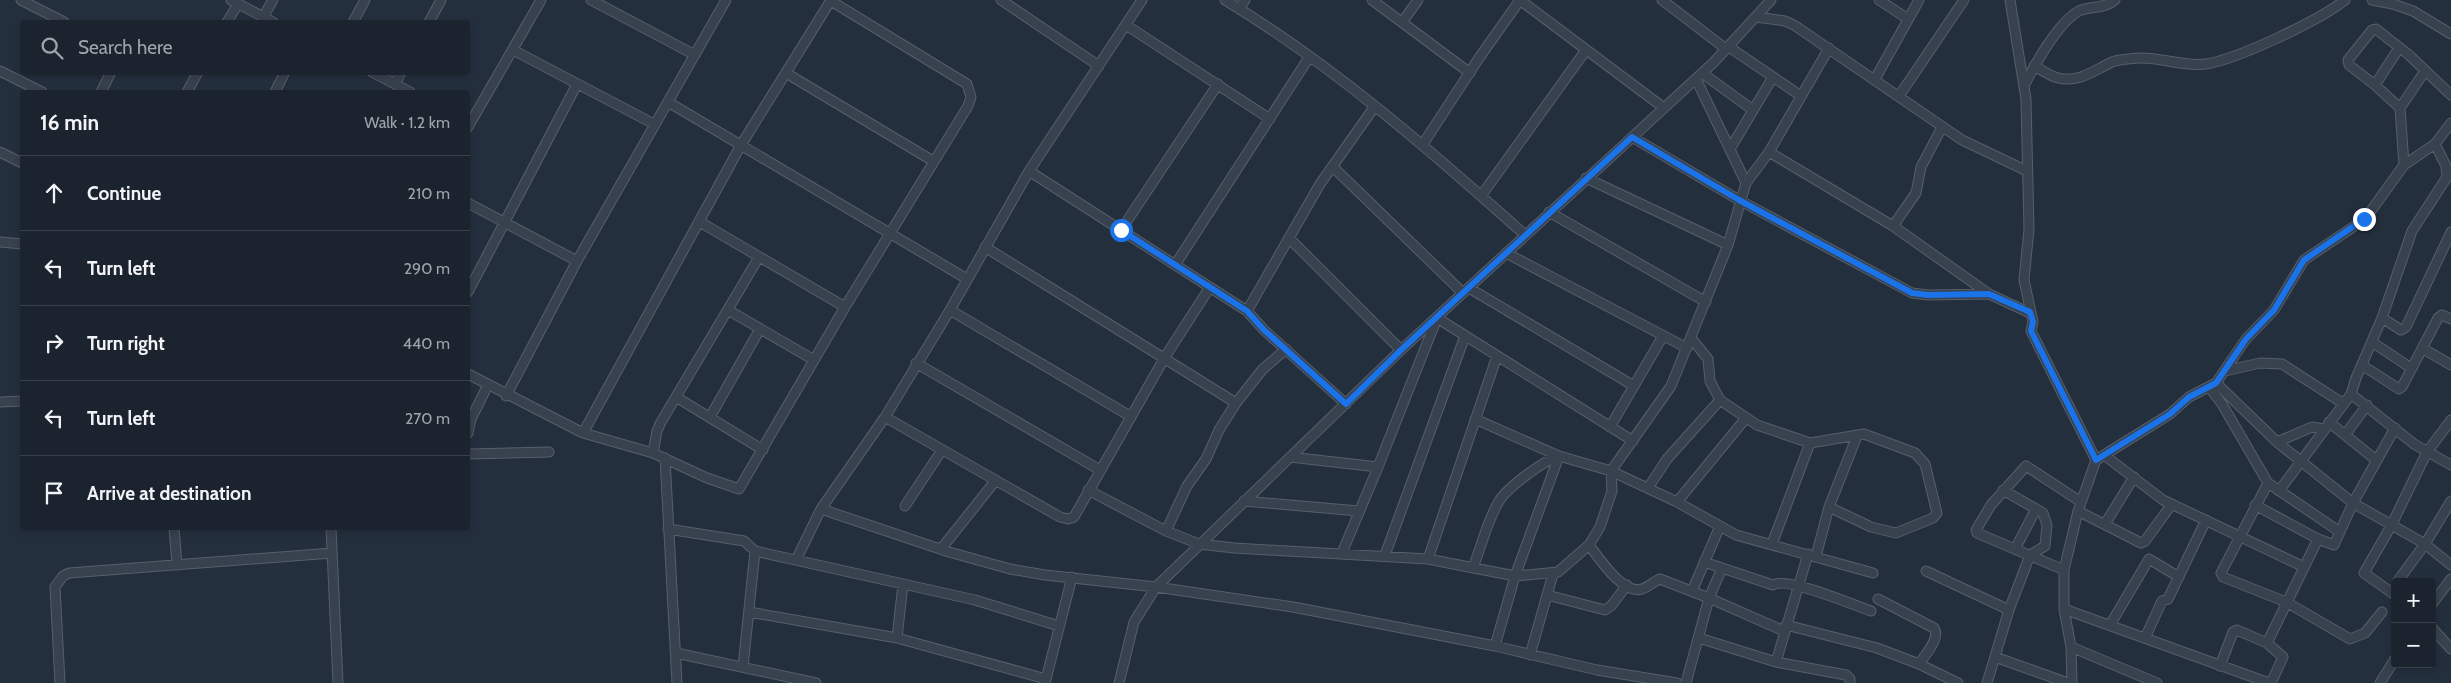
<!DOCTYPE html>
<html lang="en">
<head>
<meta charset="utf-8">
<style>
  :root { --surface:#1b232e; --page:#282f3a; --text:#f1f3f6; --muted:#a0a4aa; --line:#39404a }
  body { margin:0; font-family:Cabin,sans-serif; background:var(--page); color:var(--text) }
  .controls { position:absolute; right:15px; bottom:15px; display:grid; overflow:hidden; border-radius:5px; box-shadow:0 2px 8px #0003 }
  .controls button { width:45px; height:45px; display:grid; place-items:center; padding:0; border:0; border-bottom:1px solid var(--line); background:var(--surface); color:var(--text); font:25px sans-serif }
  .stop { position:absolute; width:15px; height:15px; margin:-11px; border:4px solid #1a73e8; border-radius:50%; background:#fff }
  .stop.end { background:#1a73e8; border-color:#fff; box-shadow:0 1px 5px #0008 }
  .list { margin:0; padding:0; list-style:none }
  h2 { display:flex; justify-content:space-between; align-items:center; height:65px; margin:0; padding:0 20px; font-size:21px }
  h2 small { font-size:16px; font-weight:400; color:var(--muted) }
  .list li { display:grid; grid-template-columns:32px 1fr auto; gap:15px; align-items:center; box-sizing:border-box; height:75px; padding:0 20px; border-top:1px solid var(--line) }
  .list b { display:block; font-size:19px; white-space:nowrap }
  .list em { font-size:16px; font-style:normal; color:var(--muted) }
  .icon { flex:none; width:28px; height:28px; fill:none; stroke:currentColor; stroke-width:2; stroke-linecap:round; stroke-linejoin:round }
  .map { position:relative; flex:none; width:2451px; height:683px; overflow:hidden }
  .search { position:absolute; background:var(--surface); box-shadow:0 2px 8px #0003; left:20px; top:20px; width:450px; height:55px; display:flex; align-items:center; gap:12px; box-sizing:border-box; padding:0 18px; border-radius:5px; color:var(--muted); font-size:19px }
  .panel { position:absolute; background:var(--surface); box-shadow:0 2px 8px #0003; left:20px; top:90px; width:450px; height:440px; border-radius:5px }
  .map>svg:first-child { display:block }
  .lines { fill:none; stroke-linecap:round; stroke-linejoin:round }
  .street-casing { stroke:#565f6c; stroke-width:11 }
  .street { stroke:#38414e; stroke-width:9 }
  .route { stroke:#1a73e8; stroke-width:6 }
</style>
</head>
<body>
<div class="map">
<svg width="2451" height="683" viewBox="0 0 2451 683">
  <rect width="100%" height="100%" fill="#242f3e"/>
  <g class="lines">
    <defs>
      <path id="street" d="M21,0l43,22
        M231,0l42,22
        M591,0l104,55
        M1001,0l98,66
        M1225,0c109,66 205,150 300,235
        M1372,0l98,73
        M1520,0l144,108
        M1662,0l64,49
        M1879,0l29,19
        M2010,0l16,99 3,130 -5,51 9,42 -2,9 65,129 -18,51 -14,59v39l7,38 1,36
        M2372,0l21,4 20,7 38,23
        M1239,9l6,-9
        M263,17l10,-17
        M1756,17l29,4 9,4 168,115 65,31
        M1403,21l15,-21
        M227,22l11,-18
        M353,22l12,-22
        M429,22l12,-22
        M1126,25l144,94
        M1729,47l72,49
        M513,50l141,74
        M2034,66c8,4 16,10 24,12 21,5 37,-8 54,-16 7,-3 19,-3 26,-4 24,-1 44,9 68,6 32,-5 114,-44 139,-64
        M0,71l42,21
        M372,72l38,20
        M786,73l147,88
        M1702,73l51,37
        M1696,79l50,104
        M1875,79l44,-79
        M395,84l6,-12
        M2375,85l24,-37
        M2024,86c10,-20 34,-64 55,-75 11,-5 26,-2 36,-11
        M101,92l10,-20
        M187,92l11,-20
        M275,92l10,-20
        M1899,96l65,-96
        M668,102l299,177
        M2400,108l25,-37
        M468,127l73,-127
        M1632,137l107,63 173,93 16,2 61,-1
        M1423,144l56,-86 41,-58
        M1730,149l43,-72
        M0,152l22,11
        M1769,152l124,74 96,68 41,19
        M2404,165l-4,-57 -25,-23 -26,-20 -1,-5 24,-30 4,-1 33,26 42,40
        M1333,167l130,126
        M1029,171l218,140 17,19 82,74
        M1586,178l142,67
        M1481,196l105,-146
        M468,203l109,58
        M1549,212l157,90
        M700,222l145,85
        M1893,226l23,-33 5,-26 21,-40
        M1121,230l97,-146
        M1289,238l112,112
        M0,242l22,2
        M985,247l251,156
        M1506,253l181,95
        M1175,265l135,-209
        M1469,288l165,98
        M468,292l109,-208
        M728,310l86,50
        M950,310l180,106
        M1247,311l73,-127 55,-78
        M2382,318l19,12 5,-3 45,-95
        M1691,338l17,21 2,22 10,19 37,25 53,18 54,-9 51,19 10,11 12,49 -4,5 -37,15 -25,-6 -42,-20
        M2372,342l39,26
        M2422,348l29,17
        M916,363l184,107
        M2362,365l37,24 3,-2 36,-69 4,-3 9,4
        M2225,371l35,-8 22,1 62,40
        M468,374l115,59 70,20 54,25 32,11 106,-182 123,-201 3,-9 -4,-13 -136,-83
        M2216,383l61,59 76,61 72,41 26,21
        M2209,387l13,17 46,79 72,49
        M2351,394l63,50 37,21
        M506,396l71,-135 149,-261
        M676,397l87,53
        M0,402l22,-1
        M710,417l50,-88
        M885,417l175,100 8,2 6,-2 91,-160 45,-70
        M1475,419l84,37 52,15 66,31 59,33 137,38
        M2329,422l47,38
        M1610,427l53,-91
        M468,433l3,-14 17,-34
        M583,433l158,-288 90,-145
        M2345,435l22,-30
        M2277,442l35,-15 11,2
        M653,453l4,-22 4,-9 98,-165
        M468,454l81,-2
        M2104,455l59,45 141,67
        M1290,457l88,10 59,-149 196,123
        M665,458l12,225
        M2096,460l74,-46 19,-17 27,-14 30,-44 28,-29 30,-50 61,-41 39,-54 31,-21 16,-21
        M2268,483l-47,90 2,4 63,25 64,37 15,-6 17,-21
        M1648,488l19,-29 53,-59
        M1088,490l78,41 33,13 35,4 194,11 87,17 43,-4 31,-27 11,-18 12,-36 -1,-20 60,-85 57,-141 18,-62 23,-31 60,-104
        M2279,491l72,-97 5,-16 26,-60 30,-87 35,-54 -1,-11 -11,-22
        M1244,501l115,10
        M1677,502l69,-84
        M2255,505l63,34 16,6 19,-42 42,-75
        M905,506l37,-56
        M821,509l128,43 61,17 35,6 111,12 137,20 202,39 102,24 80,13
        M2078,511l63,32 4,-2 27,-37
        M2105,524l29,-47
        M174,528l3,37
        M331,528l7,155
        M668,529l76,12 11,10 -12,116
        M1166,531l21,-45 19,-27 13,-29 17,-27 26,-33 24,-21
        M1772,544l38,-101
        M1589,545c10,13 34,50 53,44 7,-2 12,-8 18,-10l49,19 75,33
        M941,549l55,-69
        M2015,549l21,-40
        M755,551l220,49 84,26
        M1342,553l36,-86
        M1385,555l80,-219
        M1816,556l13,-49 28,-71
        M1428,559l69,-203
        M796,560l25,-51 64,-92 65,-107 79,-139 113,-171
        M1704,562l69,23c13,-9 80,20 98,26
        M1473,568c8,-21 14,-46 25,-65 8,-15 45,-42 61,-47
        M2064,570l-87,-37 -1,-3 15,-25 35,-39 55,36
        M1926,571l83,39
        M2397,582l28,-38 26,-43
        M1692,591l28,-65
        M1547,595l58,15 6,-4 16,-21
        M2395,595l-31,-22 27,-47 36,-74 24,-32
        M1878,599l56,29c7,10 -9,27 -15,36
        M2432,604l19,-25
        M2064,609l205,74
        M749,612l148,26 149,41
        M1786,625l91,23 42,16 39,19
        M2110,625l39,-66 30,18
        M2432,628l19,21
        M897,638l6,-54
        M1699,638l77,24 70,13 4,4v4
        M2145,638l17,-37 6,-2 38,-79
        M2267,643l51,-104
        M1495,646l20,-70 44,-120
        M2071,647l86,36
        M676,653l140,30
        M1530,655l23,-81
        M1995,657l73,26
        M1776,662l32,-108
        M2220,666l13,-34 4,-2 30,13 16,14 -12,26
        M60,683l-5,-96 8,-11 6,-3 263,-20
        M1045,683l27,-106
        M1119,683l15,-61 22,-35 245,-237 313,-288 57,-62
        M1686,683l23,-85 13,-30
        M1987,683l22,-73 21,-55 15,-9 2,-21 -4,-12 -40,-23
        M2380,683l15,-24"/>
    </defs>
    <!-- street casing -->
    <use href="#street" class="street-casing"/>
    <!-- street -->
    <use href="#street" class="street"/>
  </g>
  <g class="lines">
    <!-- route -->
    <path class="route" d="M1121,230l126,81 17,19 82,74 55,-54 231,-213 107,63 173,93 16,2 61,-1 41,18 3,10 -2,9 65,129 74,-46 19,-17 27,-14 30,-44 28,-29 30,-50 60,-41"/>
  </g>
</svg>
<div class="controls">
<button>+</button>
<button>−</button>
</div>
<div class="stop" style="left:1121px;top:230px"></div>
<div class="stop end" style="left:2364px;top:219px"></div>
<div class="search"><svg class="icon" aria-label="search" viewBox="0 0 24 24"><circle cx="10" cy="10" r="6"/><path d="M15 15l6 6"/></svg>Search here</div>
<section class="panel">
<h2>16 min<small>Walk · 1.2 km</small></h2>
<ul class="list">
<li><svg class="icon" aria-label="ahead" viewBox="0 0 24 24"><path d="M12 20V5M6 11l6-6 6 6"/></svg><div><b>Continue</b></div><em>210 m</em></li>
<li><svg class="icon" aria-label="left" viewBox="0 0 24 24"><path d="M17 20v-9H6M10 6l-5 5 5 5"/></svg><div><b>Turn left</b></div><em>290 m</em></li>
<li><svg class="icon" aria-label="right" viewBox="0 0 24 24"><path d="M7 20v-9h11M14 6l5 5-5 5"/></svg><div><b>Turn right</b></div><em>440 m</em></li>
<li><svg class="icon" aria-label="left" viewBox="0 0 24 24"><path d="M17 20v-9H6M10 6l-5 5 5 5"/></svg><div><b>Turn left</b></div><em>270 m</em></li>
<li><svg class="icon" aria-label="arrive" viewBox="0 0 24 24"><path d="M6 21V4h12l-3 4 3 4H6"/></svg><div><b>Arrive at destination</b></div></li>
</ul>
</section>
</div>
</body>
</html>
